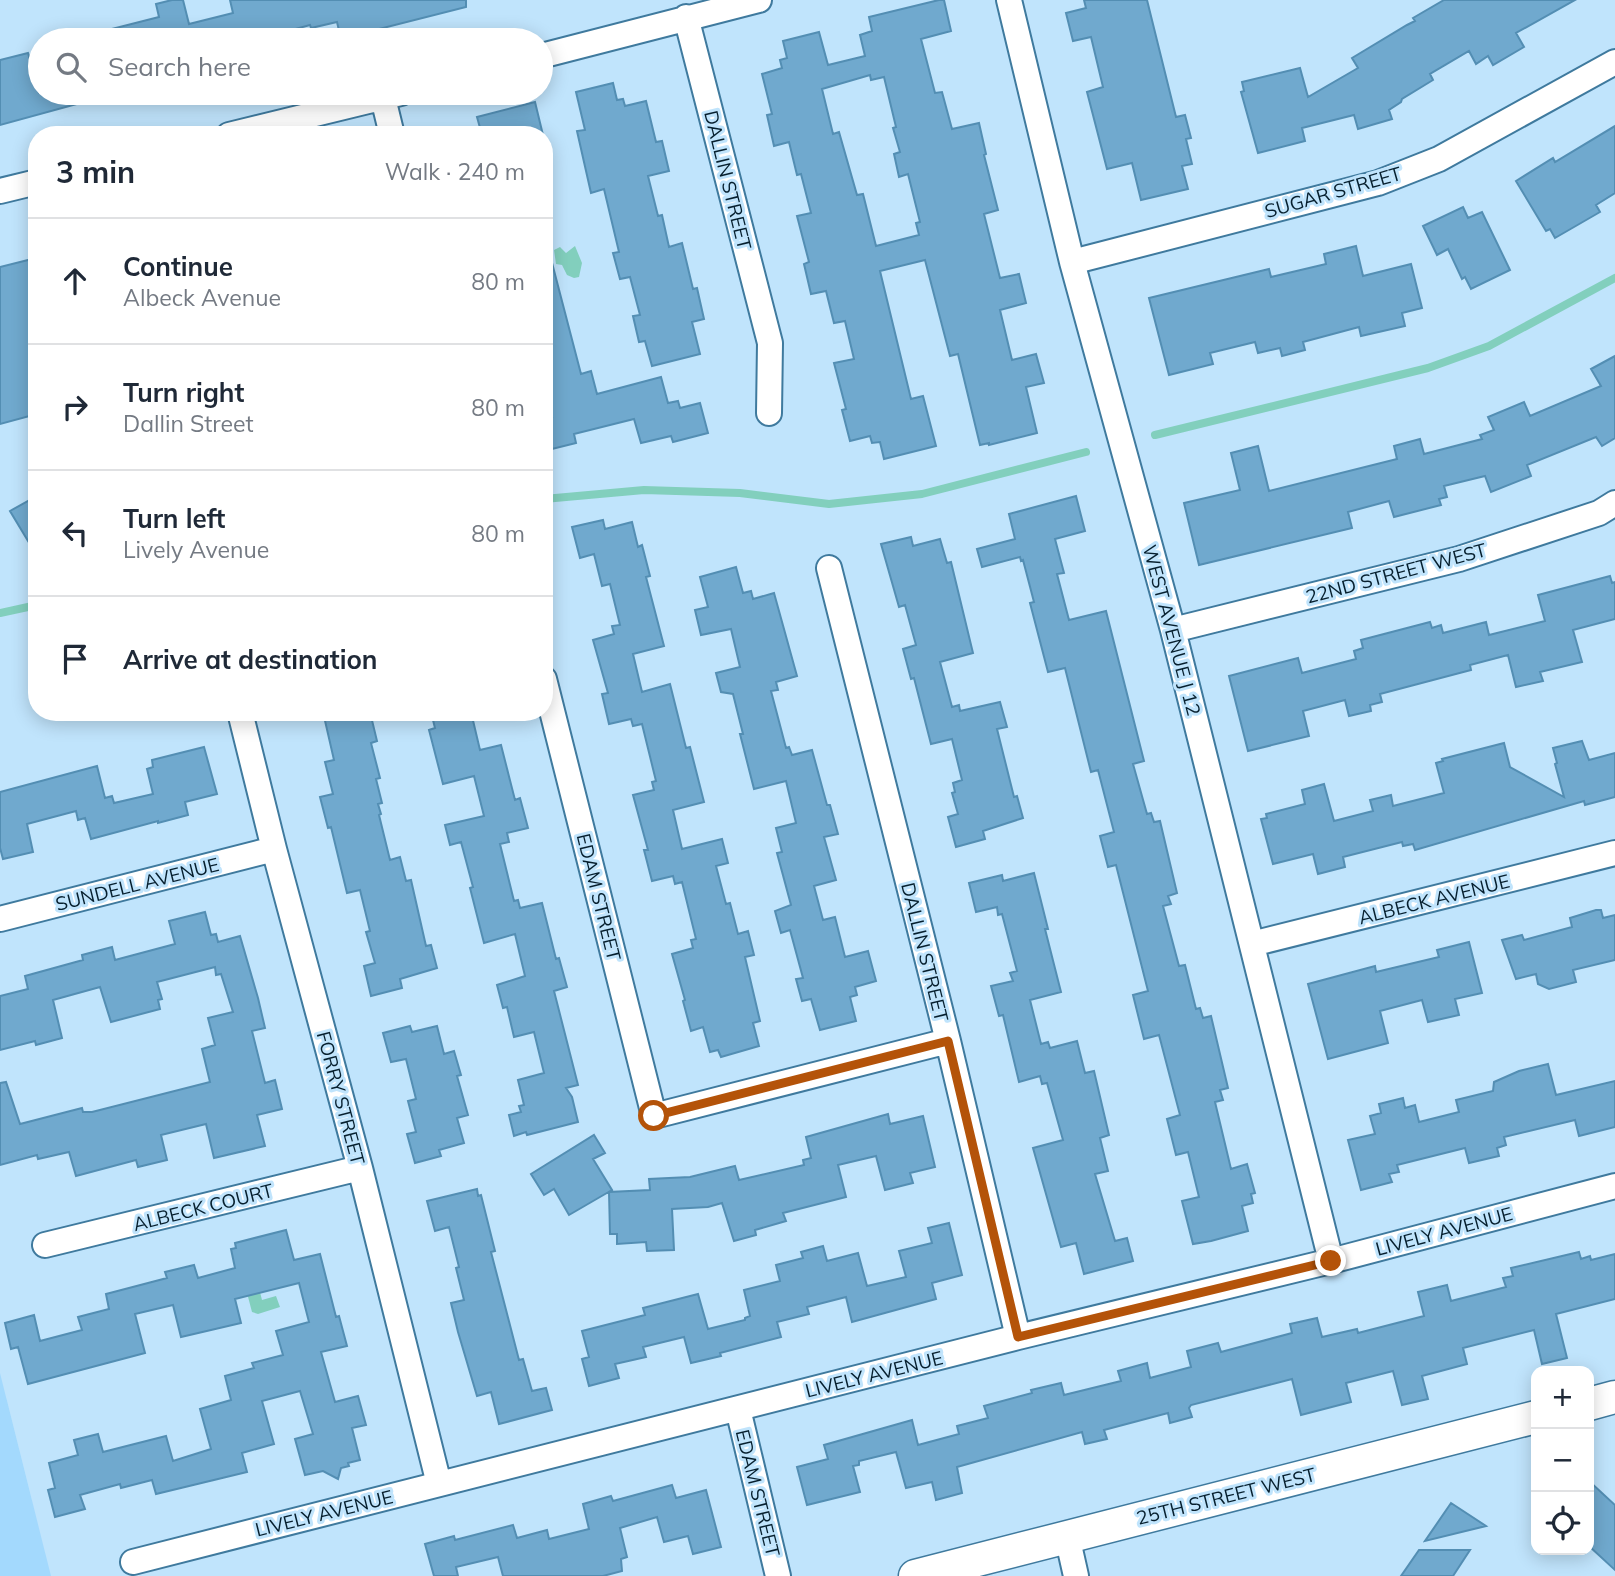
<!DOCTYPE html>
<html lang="en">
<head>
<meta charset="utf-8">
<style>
  :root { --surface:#fff; --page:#f6f6f7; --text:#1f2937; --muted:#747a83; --line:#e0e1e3 }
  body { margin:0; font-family:Mulish,sans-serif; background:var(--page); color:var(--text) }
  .controls { position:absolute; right:21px; bottom:21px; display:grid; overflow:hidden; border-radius:14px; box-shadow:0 4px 18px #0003 }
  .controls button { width:63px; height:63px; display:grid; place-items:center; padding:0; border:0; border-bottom:2px solid var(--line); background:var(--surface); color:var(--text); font:35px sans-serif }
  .stop { position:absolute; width:21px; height:21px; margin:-16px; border:5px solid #b45309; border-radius:50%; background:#fff }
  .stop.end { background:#b45309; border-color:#fff; box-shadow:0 2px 7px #0008 }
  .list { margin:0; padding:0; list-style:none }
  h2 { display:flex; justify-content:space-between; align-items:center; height:91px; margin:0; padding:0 28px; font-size:30px }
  h2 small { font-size:23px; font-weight:400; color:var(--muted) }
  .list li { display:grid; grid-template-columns:46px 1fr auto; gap:21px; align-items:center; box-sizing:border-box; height:126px; padding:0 28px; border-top:2px solid var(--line) }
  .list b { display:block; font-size:26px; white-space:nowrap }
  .list p { margin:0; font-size:23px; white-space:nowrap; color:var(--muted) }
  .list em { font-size:23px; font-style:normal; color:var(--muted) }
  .icon { flex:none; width:38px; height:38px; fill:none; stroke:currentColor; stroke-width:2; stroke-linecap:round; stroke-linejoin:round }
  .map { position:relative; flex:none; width:1615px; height:1576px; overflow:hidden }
  .search { position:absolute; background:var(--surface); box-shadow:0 4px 18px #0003; left:28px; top:28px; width:525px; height:77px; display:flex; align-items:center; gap:18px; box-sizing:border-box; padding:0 24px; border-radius:38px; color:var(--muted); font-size:26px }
  .panel { position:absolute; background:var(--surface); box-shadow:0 4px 18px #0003; left:28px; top:126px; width:525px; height:595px; border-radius:28px }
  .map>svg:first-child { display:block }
  .built { fill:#a3d9fd }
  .water { fill:#82cfbd }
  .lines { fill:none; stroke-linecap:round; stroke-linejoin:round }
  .stream { stroke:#82cfbd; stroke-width:8 }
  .building { fill:#70a9ce; stroke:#538eb3; stroke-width:2; fill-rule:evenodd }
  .minor-casing { stroke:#3f7a9e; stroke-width:28 }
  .tertiary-casing { stroke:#3f7a9e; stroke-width:35 }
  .minor { stroke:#fff; stroke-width:24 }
  .tertiary { stroke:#fff; stroke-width:32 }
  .route { stroke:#b45309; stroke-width:9 }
  .labels { text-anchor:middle; stroke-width:6; stroke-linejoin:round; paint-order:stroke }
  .street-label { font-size:19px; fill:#061f2e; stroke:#c0e4fc }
</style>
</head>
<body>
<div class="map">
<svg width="1615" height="1576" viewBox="0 0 1615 1576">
  <rect width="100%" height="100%" fill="#c0e4fc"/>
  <!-- built -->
  <path class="built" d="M0,1373l51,203h-51z"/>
  <!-- water -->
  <path class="water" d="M575,246l7,17 -3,14 -5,1 -7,-3 -5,-10 -6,-1 -2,-14 6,-3 6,6z
    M259,1288l3,12 14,-4 4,11 -22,7 -6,-2 -5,-19z"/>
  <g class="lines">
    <!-- stream -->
    <path class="stream" d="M1155,435l273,-67 61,-22 126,-68
      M544,499l100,-9 96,3 89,11 93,-10 164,-42
      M0,613l37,-8"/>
  </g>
  <!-- building -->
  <path class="building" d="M172,0h11l6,24 44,-11 -3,-13h236v7l-87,22v3l-38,7 -4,-17 -26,6 -1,-3 -40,11 1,4h-174l-1,-7 63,-16 -3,-13z
    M939,0h5l7,31 -30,8 14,54 7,-1 10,37 27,-6 7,31 -2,1 14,55 -14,4 16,64 19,-4 7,29 -26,7 12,50 24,-6 8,29 -18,4 11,46 -48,12v-2l-9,2 -22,-91 -8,2 -25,-96 -45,11 31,128 12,-3 13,50 -52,13 -4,-17 -8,1 -2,-7 -20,5 -8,-31 4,-1 -12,-46 20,-4 -9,-38 -11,2 -8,-32 -15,3 -7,-30 5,-2 -12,-46 14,-3 -10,-39 -4,1 -8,-33 -15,4 -7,-31 5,-1 -10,-40 20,-6 -2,-8 7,-2 -4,-17 36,-9 9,33 37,-9 -5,-21 12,-4 -3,-14zM870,75l1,5 13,-3 12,50 -3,1 7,24 -6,2 5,23 9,-3 12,48 -4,1 3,12 -43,11 -13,-52 -6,1 -18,-63 -6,2 -11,-45z
    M1084,0h63l29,117 9,-2 6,23 -5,1 6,25 -10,2 6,23 -47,11 -9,-37 -25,6 -20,-77 16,-5 -12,-50 -18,4 -7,-28 20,-5z
    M1444,0h131l-59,33 8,14 -31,18 -5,-9 -12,8 -7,-13 -39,23 3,6 -31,19 -1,3 -12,8 3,9 -34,10 -4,-14 -52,13 3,13 -47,12 -17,-61 3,-1 -2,-9 58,-14 8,29 50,-29 -6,-10 55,-33 8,-4 -2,-3z
    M28,53l11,40h55l1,6 -95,26v-65z
    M613,83l4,17 6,-1 2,7 21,-5 10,41 6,-1 7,30 -21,5 10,40 4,-1 7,32 13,-4 11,46 4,-1 7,31 -12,3 8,32 -48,12 -7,-25 -6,1 -6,-26 7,-1 -10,-38 -10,2 -7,-26 6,-1 -15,-63 -13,4 -14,-62 8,-1 -9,-38z
    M535,102l8,33h-61l-5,-18z
    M1615,126v67l-19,12 4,7 -45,26 -5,-9 -4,2 -30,-50 37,-23 2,4z
    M1463,207l5,11 14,-6 28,58 -39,19 -6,-12 -3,2 -14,-30 -11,6 -14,-29z
    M1356,246l7,30 48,-12 11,44 -20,5 3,13 -44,10 -2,-9 -56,15 2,8 -23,6 -2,-8 -22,5 -3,-11 -45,11 3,11 -44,11 -20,-77 120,-29 2,8 55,-13 -2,-10z
    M32,259l5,20v45l-6,2 6,27v61l-37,10v-157z
    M551,259l30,115 10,-3 6,23 64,-17 7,26 10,-2 2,7 20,-5 8,30 -35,9 -2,-6 -30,7 -7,-24 -60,15 2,9 -32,8v-32l8,-2 -8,-29v-128z
    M1615,356v82l-13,8 -6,-9 -69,28 4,11 -40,16 -6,-16 -41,10 3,11 -8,2 2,6 -47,12 -5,-16 -41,11 4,16 -153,37 -15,-62 56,-13 -9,-37 27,-7 11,45 128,-32 -3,-13 26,-7 4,15 58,-15 -2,-4 14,-5 -6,-13 36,-15 6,14 71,-30 -10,-17z
    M37,496v60l-27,-45z
    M1076,496l9,35 -30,8 9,34 -7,1 12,46 37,-9 38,150 -11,3 14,50 4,-1 3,9 6,-1 17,72 -9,3 3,8 -8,2 16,60 6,-1 11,44 4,-1 3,10 8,-2 17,72 -8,2 3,10 -8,2 16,67 16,-5 8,29 -4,1 2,9 -11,3 6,25 -37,10 -18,3 -11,-43 17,-4 -11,-45 -12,3 -9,-36 13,-4 -21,-80 -15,4 -11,-44 15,-4 -32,-126 -8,2 -8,-31 14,-4 -16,-62 -7,2 -26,-104 -17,4 -18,-69 4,-1 -11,-42 -2,1 -1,-4 -38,10 -5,-18 38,-10 -6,-25z
    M603,520l2,9 27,-7 6,25 4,-2 8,31 -4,1 18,69 -31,8 9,38 28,-8 16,64 4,-1 14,55 -31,8 9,39 40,-10 6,24 -12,3 10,38 4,-1 8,31 10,-3 6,24 -9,2 15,64 -7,2 6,23 -38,11 -3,-7 -8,2 -7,-25 -12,4 -8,-30 2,-1 -13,-46 21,-6 -2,-8 5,-1 -14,-57 -7,2 -2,-8 -21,5 -8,-31h4l-15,-55 21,-5 -2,-8 4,-1 -14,-57 -9,2 -2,-7 -22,5 -7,-30 6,-1 -15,-53 21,-6 -2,-8 8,-1 -10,-41 -8,2 -8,-32 -14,4 -8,-31z
    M911,537l2,9 27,-7 7,24 4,-1 22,91 -33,9 12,45 7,-2 1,6 40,-9 7,25 -10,2 17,68 3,-1 6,22 -40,13 2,8 -29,8 -8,-30 10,-3 -6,-21 3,-1 -2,-9 9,-3 -10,-41 -21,5 -17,-66 -3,1 -8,-30 13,-4 -11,-40 -6,2 -18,-63z
    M736,567l7,26 8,-2 2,8 21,-6 23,83 -21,6 2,8 -7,1 15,57 3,-1 3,8 20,-5 15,55h3l8,29 -14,3 12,43 -22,6 9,34 12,-3 10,40 23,-6 8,30 -21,6 2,8 -7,2 6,24 -36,9 -9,-31 -9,2 -6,-22 7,-1 -13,-48 -9,3 -6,-22 16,-6 -14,-52 5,-1 -6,-24 20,-5 -10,-42 -32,8 -14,-55h3l-10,-40 -12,-2 -5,-19 24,-6 -9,-38 -30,6 -6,-25 13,-3 -8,-30z
    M1610,576l2,7 3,-1v37l-42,11 9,32 -42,10 3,9 -27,6 -8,-32 -38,10 1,5 -91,24 2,8 -12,3 1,6 -22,5 -4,-16 -42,11 6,25 -61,15 -19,-75 69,-18 4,15 54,-14 -2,-8 9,-3 -2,-8 69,-18 2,6 9,-3 2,8 43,-11 3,13 56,-14 -7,-26z
    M323,712h47l7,29 -6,2 9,35 -4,1 6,24 -4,1 3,10 -2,1 11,45 10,-3 6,24 5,-1 15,66 5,-1 6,23 -37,11 2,9 -31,8 -7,-30 11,-3 -9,-31 4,-1 -10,-41 -13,3 -16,-66 -3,1 -8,-31 13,-3 -8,-32 9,-2z
    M431,712h40l9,38 21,-5 14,55 5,-2 8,30 -21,5 2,9 -9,2 14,57 4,-1 2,8 22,-5 14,56 3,-1 8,29 -13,4 24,94 -12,3 6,9 6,25 -51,13 -1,-3 -12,4 -5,-21 12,-3 -2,-6 5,-1 -6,-25 26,-7 -10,-41 -20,5 -7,-30 -4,1 -6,-23 28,-9 -10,-42 -31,9 -14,-55 3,-1 -12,-45 -11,3 -5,-20 39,-9 -10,-40 -31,8 -14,-54 6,-2z
    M1582,741l7,19 26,-7v44l-30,8 -1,-4 -169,49 -2,-6 -10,2 -1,-4 -59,15 2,10 -27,7 -5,-20 -40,10 -12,-45 6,-1 -1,-4 39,-10 -3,-14 22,-6 10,37 39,-10 -3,-11 21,-5 2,11 51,-13 -8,-30 7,-2 -1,-2 62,-16 6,24 54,30 -9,-33 2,-1 -4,-15z
    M204,747l13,47 -32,8 3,13 -30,8v-2l-67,18 -6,-21 -7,2 -2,-9 -49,13 6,28 -30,7 -3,-11v-56l97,-26 8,32 7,-2 2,7 39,-9 -6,-25 6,-2 -1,-7z
    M1034,873l14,56h-3l16,63 -31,8 11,44 7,-2 2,6 27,-7 8,32 9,-2 15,64 -9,3 8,33 -13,3 20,67 12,-3 6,23 -49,13 -8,-31 -15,4 -28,-99 30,-8 -16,-57 -5,1 -2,-8 -21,6 -16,-67 -4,1 -8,-30 22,-5 -3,-8 7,-2 -15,-57 -4,1 -1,-8 -21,5 -7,-29 33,-8 1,6z
    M1596,910h5l2,8 12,-3v45l-42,10 3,12 -27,7 -11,-5 -2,-10 -20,5 -14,-39 20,-5 2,5 48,-13 -2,-9z
    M205,912l6,23 5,-1 2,8 22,-6 18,62 7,30 -13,3 13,52 10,-3 7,29 -25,6 8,31 -51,12 -8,-34 -45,11 6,25 -29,7 -2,-7 -60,16 -7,-24 -31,7 -1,-4 -37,10v-82l6,-1 14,42 62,-16 1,4h9l118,-30 -8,-33 13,-4 -7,-27 25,-6 -12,-38 -5,1 -1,-8 -58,15 5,17 -4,1 2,9 -49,13 -11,-35 -47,13 9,38 -26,7 -1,-4 -35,9v-54l28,-7 -3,-13 58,-16 -1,-5 30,-8 3,13 60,-16 -6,-23z
    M1469,942l13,51 -27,6 4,16 -31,7 -6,-22 -42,11 8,32 -60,16 -20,-75 67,-18 1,6 63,-15 -2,-7z
    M410,1026l2,6 25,-6 7,28 10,-3 7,24 -4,1 11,39 -11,3 7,25 -25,7 2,6 -26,7 -8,-29 9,-2 -8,-31 8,-2 -10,-40 -15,3 -8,-29z
    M1548,1064l8,31 59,-14v46l-36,9 -4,-16 -71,17 2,8 -9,3 2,8 -30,7 -4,-15 -68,17 2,7 -10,2 3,8 -31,8 -13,-50 27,-6 -5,-18 11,-3 -2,-9 24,-6 2,10 10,-3 4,17 40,-10 -3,-12 37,-9 1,-9 25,-11z
    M888,1114l2,10 33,-8 12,51 -25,6 3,10 -28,7 -9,-34 -38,9 8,32 -63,16 3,8 -31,9 1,5 -22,6 -12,-38 -14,4 -36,2 2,41 -27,1 -1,-9 -29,2v-10h-7l-1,-42 41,-2 -1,-11 41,-2 45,-11 4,14 65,-15 -1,-5 8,-2 -5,-21z
    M594,1135l11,18 -12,6 19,31 -43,25 -15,-26 -10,6 -13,-21z
    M477,1189l1,7 3,-1 14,56 -4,1 28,108 4,-1 9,32 14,-3 6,22 -53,14 -8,-32 -14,4 -19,-64 -7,-29 13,-3 -8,-32 3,-1 -10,-40 -14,4 -8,-30z
    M949,1223l13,52 -30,8 4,16 -84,23 -6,-25 -39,10 2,7 -32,8 4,15 -61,16 1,3 -30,7 -7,-26 -41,10 3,10 -31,7 4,14 -30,8 -7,-27 7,-2 -7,-26 63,-16 -2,-7 55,-14 10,35 37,-9v-2l5,-2 -6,-26 36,-9 -4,-16 27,-7 -2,-6 22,-6 4,15 31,-8 9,33 39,-9 -7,-26 33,-8 -4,-15z
    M286,1230l8,30 26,-6 16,63 3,-1 8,30 -26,6 14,50 23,-6 8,29 -14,3 8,32 -12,3 1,3 -8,2 -3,11 -15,-8 -18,4 -10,-36 18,-5 -13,-43 -38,10 12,43 -32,9 5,19 -91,22 -4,-14 -31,8 -1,-4 -40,11 5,14 -30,8 -7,-27 7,-2 -6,-25 29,-8 -4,-15 24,-6 5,18 63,-16 7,25 38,-12 -11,-40 31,-9 -6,-24 29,-8 -2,-5 31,-8 -7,-24 33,-9 -10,-39 -64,16 6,24 -60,14 -8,-32 -38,9 10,39 -117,31 -10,-37 -7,2 -6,-26 29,-8 6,26 42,-11 -4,-13 31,-8 -3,-15 61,-16 -2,-6 29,-7 4,13 37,-10 -4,-19 5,-1 -1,-5z
    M1579,1252l2,7 9,-3 1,4 24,-6v45l-59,15 11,44 -25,6 -8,-34 -71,18 4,16 -45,12 6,23 -26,6 -9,-34 -47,12 5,19 -50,13 -9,-36 -101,26 -2,3 3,9 -22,6 -2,-10 -64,17 3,9 -22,5 -3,-12 -125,35 5,26 -26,7 -4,-18 -26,6 -10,-36 -37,9v4l-6,1 7,26 -53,13 -10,-38 31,-8 -4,-14 88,-25 6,25 41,-11 -2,-8 31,-8 -4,-12 48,-13 -1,-3 30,-7 3,12 57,-14 -3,-10 29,-8 3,15 41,-11 -4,-16 31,-8 3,9 71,-19 -2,-9 27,-6 5,19 35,-8 1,4 66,-17 -6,-24 29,-7 4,16 55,-14 -3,-9 10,-2 -2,-8z
    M1589,1481l26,24v65l-26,-24z
    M672,1485l4,13 30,-8 15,57 -28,7 -5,-18 -24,6 -7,-25 -37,11 7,29 -6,2 1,12 -19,5h-100l-5,-19 -42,10 2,9h-24l-9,-32 29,-8 1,4 58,-15 4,13 30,-8 2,9 40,-10 -6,-25 28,-8 2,5z
    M1451,1503l35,23 -61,15z
    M1419,1550h51l-17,26h-52z"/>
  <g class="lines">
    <defs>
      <path id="minor" d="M1009,0l63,262 101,368 158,631
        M686,17l84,326 -1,70
        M541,56l218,-56
        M383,98l9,37
        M229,135l172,-42
        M0,191l37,-9
        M1072,262l306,-79 61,-24 176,-97
        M829,568l119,473 70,296
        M1173,630l286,-71 140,-46 16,-10
        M544,679l110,437 294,-75
        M240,712l34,137 86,319 79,316
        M0,919l274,-70
        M1252,944l363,-91
        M45,1245l315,-77
        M738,1409l40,167
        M1067,1536l9,40
        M133,1562l885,-225 313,-76 284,-75"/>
      <path id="tertiary" d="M1589,1404l26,-7
        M915,1576l621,-159"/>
    </defs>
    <!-- minor casing -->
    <use href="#minor" class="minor-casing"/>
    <!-- tertiary casing -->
    <use href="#tertiary" class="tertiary-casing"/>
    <!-- minor -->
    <use href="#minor" class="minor"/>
    <!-- tertiary -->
    <use href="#tertiary" class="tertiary"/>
  </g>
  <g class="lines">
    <!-- route -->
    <path class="route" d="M654,1116l294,-75 70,296 313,-76"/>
  </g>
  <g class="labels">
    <!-- street labels -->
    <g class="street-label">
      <text transform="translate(728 180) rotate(76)" y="7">DALLIN STREET</text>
      <text transform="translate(1333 192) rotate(-16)" y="7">SUGAR STREET</text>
      <text transform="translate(1396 573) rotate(-15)" y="7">22ND STREET WEST</text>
      <text transform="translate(1172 630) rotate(75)" y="7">WEST AVENUE J 12</text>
      <text transform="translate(137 884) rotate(-14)" y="7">SUNDELL AVENUE</text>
      <text transform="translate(599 897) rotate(76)" y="7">EDAM STREET</text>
      <text transform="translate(1434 899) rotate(-14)" y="7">ALBECK AVENUE</text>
      <text transform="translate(925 952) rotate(76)" y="7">DALLIN STREET</text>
      <text transform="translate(341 1098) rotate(75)" y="7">FORRY STREET</text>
      <text transform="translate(203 1207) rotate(-14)" y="7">ALBECK COURT</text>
      <text transform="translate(1444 1231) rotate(-15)" y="7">LIVELY AVENUE</text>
      <text transform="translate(874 1374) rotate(-14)" y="7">LIVELY AVENUE</text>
      <text transform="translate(758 1493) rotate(76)" y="7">EDAM STREET</text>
      <text transform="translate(1226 1496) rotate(-14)" y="7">25TH STREET WEST</text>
      <text transform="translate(324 1513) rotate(-14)" y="7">LIVELY AVENUE</text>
    </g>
  </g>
</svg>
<div class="controls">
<button>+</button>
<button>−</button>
<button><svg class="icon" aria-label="locate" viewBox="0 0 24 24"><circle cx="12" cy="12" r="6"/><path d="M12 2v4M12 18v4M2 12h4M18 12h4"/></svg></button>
</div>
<div class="stop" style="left:654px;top:1116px"></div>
<div class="stop end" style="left:1331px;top:1261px"></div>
<div class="search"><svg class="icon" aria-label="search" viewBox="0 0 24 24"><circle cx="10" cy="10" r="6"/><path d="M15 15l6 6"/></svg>Search here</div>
<section class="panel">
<h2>3 min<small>Walk · 240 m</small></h2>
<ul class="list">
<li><svg class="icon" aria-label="ahead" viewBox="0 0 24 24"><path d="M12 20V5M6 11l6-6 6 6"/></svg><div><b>Continue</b><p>Albeck Avenue</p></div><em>80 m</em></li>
<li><svg class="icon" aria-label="right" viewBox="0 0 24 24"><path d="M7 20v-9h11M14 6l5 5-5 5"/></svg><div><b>Turn right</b><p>Dallin Street</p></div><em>80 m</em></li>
<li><svg class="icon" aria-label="left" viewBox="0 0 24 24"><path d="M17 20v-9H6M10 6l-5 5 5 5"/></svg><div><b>Turn left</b><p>Lively Avenue</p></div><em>80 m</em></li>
<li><svg class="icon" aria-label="arrive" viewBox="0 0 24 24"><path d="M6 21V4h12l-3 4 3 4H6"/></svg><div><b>Arrive at destination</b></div></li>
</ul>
</section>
</div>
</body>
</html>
